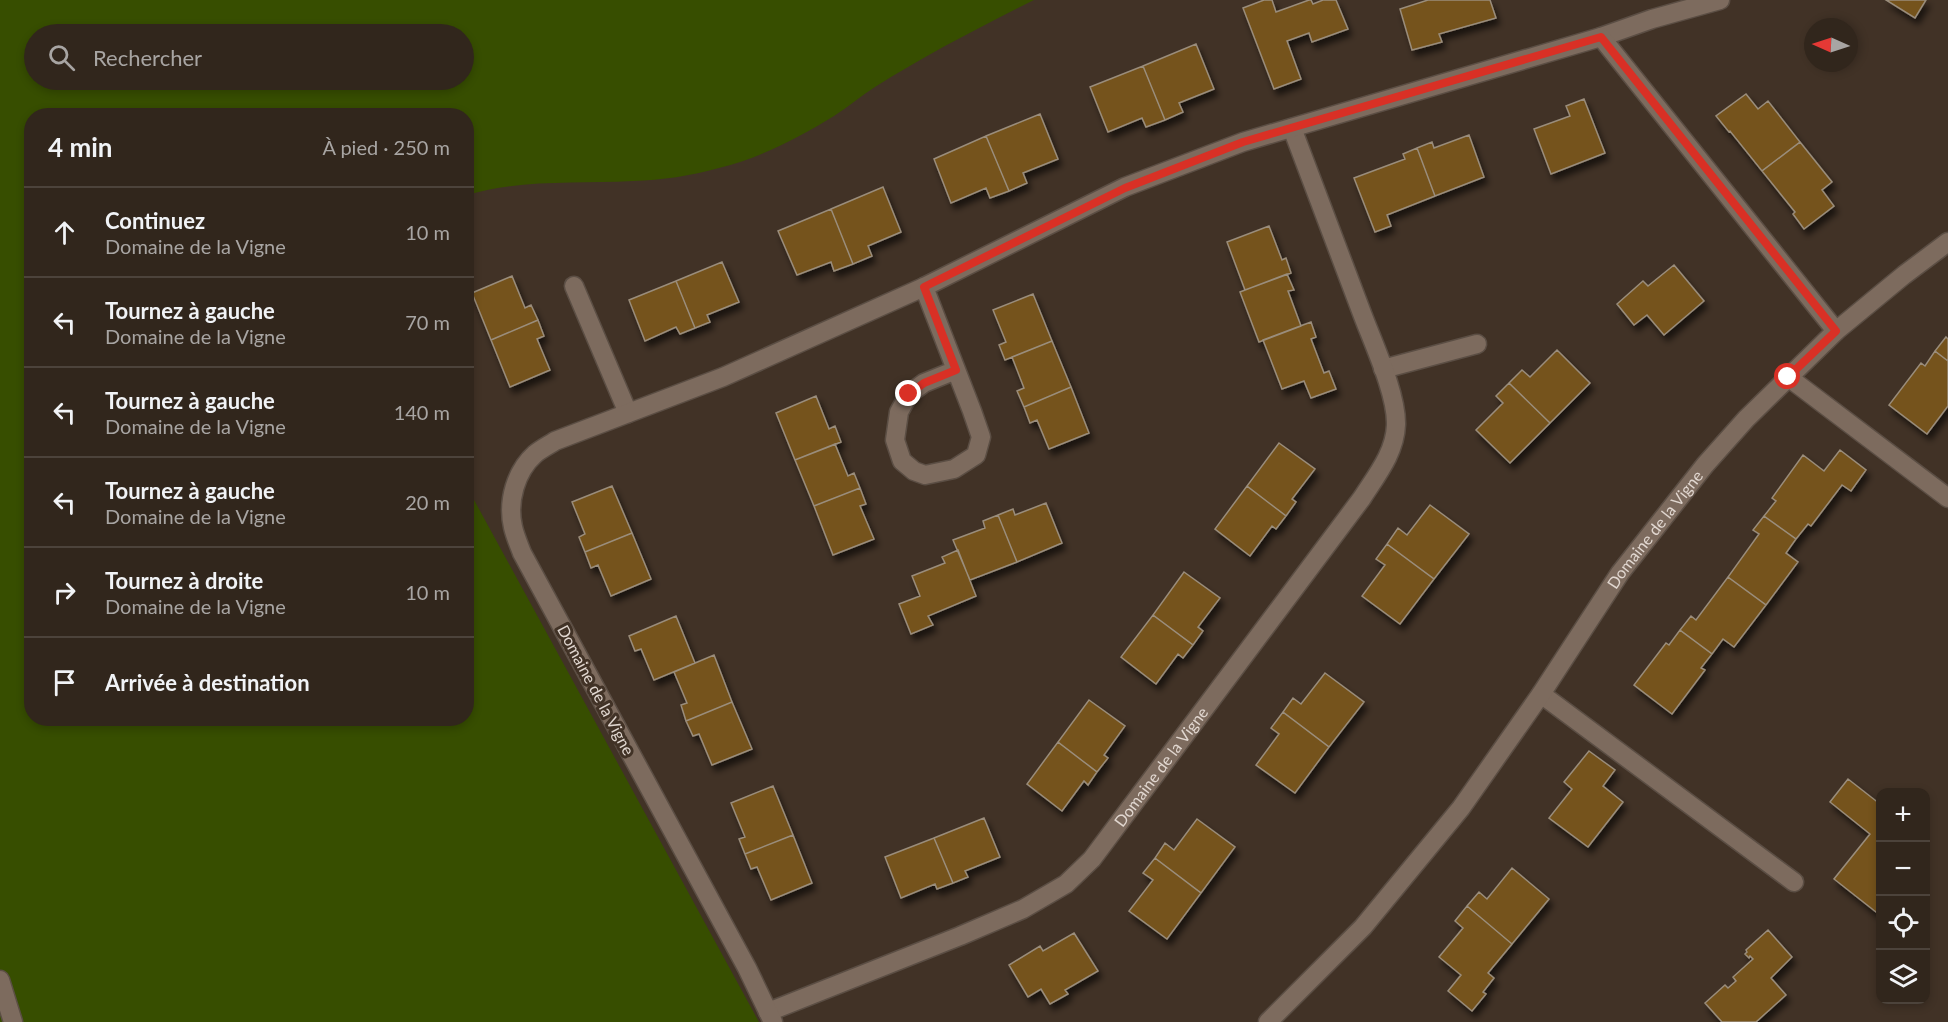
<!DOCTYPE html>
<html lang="fr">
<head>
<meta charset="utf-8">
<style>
  :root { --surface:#31261c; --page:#392e25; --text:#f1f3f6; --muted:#a8a5a3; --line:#4c433b }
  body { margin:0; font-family:Lato,sans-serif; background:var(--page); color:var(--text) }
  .controls { position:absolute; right:18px; bottom:18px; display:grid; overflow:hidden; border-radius:12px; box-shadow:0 3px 9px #0003 }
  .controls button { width:54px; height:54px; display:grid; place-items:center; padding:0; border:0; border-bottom:2px solid var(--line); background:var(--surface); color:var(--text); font:30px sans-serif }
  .compass { position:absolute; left:1804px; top:18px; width:54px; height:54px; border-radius:50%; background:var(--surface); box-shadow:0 3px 9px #0003; rotate:273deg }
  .stop { position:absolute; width:18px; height:18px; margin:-14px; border:4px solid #d93025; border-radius:50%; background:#fff }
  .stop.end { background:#d93025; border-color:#fff; box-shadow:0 2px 6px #0008 }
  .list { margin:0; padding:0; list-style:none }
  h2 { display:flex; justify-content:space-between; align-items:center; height:78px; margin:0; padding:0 24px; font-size:26px }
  h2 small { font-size:20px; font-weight:400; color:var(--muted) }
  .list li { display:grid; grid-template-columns:39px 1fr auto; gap:18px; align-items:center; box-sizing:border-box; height:90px; padding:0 24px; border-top:2px solid var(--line) }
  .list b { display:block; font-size:22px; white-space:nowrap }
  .list p { margin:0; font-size:20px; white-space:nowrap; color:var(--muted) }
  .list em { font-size:20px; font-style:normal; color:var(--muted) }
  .icon { flex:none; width:33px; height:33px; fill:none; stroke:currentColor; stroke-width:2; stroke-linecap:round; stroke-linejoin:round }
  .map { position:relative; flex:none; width:1948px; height:1022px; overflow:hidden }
  .search { position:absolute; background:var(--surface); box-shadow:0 3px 9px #0003; left:24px; top:24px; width:450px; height:66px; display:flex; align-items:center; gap:15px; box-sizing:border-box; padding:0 21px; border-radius:33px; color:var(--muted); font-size:22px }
  .panel { position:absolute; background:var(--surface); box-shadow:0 3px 9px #0003; left:24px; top:108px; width:450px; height:618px; border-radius:24px }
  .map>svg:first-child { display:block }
  .grass { fill:#374e00; fill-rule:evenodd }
  .building { fill:#75521a; stroke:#9a8d7b; stroke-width:1.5; filter:url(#shadow) }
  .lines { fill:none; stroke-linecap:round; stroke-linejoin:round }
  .minor-casing { stroke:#5b4e44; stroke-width:21 }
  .minor { stroke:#7d6b5e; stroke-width:18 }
  .route { stroke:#d93025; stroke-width:8 }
  .labels { text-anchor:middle; stroke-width:6; stroke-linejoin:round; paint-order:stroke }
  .street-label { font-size:16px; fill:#e1d7d0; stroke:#413226 }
</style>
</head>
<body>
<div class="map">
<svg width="1948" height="1022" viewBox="0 0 1948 1022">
  <defs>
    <filter id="shadow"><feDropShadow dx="3.5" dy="6" stdDeviation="3" flood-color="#0009"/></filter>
  </defs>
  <rect width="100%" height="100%" fill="#413226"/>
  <!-- grass -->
  <path class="grass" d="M0,0h1034c-54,27 -108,55 -159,87 -14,9 -27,20 -41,29 -36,22 -74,42 -115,52 -28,8 -57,12 -86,13 -56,3 -112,-2 -166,14l-1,-79h-434v602h434l1,-231 292,535h-759zM34,34h430v46h-430z"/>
  <!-- building -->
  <path class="building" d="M1264,0h8l4,12 33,-12h2l2,4 10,-4h13l12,29 -36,13 -3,-9 -22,8 14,38 -27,10 -31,-81z
    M1490,0l6,18 -57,16 3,8 -30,8 -12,-41 28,-9z
    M1886,0h40l-11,18z
    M1196,44l18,45 -35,14 4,9 -18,8 -22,-54z
    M1143,66l22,54 -19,7 -4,-9 -34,14 -18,-45z
    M1746,94l12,15 10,-8 32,41 -38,29 -32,-40 -1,1 -13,-16z
    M1584,99l21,54 -54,21 -17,-45 36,-13 -4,-10z
    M1040,114l18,45 -35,14 4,10 -18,8 -23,-55z
    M1469,135l15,42 -49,19 -18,-48 15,-6 2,6z
    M986,136l23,55 -19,7 -4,-10 -35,15 -17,-44z
    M1800,142l32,40 -10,8 12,16 -30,23 -11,-15 2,-2 -33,-41z
    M1417,148l18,48 -48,19 4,11 -16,6 -21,-54 51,-19 -2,-5z
    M883,187l18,45 -33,14 4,10 -19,8 -22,-55z
    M831,209l22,55 -19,7 -3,-9 -34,13 -19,-44z
    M1269,226l13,34 4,-2 5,15 -46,17 -18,-48z
    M722,262l17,40 -32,13 3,7 -15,6 -19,-47z
    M1674,265l30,36 -40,34 -17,-20 -13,10 -17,-21 26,-23 5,5z
    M1287,274l7,16 -6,1 13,35 -42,16 -19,-50z
    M512,276l13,32 6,-3 7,15 -47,20 -19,-47z
    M676,281l19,47 -15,6 -4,-7 -31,14 -16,-41z
    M1033,294l19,47 -47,19 -6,-15 7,-3 -13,-32z
    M538,320l6,16 -7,3 13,31 -40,17 -19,-47z
    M1311,322l5,15 -5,2 13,34 5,-2 7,18 -25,9 -7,-17 -22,8 -19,-49z
    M1946,337l2,2v22l-13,-10z
    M1052,341l19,46 -47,20 -7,-16 7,-3 -12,-31z
    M1557,350l33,33 -40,40 -41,-40 13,-13 8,7z
    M1935,351l13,10v45l-21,28 -38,-29 32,-42 4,3z
    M1509,383l41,40 -40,40 -34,-33 27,-27 -7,-7z
    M1071,387l18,46 -40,16 -12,-29 -7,3 -6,-16z
    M816,396l13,33 6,-3 6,16 -46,18 -19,-47z
    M1279,443l36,26 -23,30 4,3 -10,14 -39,-30z
    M835,444l13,32 6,-3 6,15 -46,18 -19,-46z
    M1840,450l26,20 -15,21 -9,-6 -31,41 -3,-2 -12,15 -32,-23 12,-15 -4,-3 31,-43 21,16z
    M612,486l20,47 -47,19 -6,-15 6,-3 -13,-32z
    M1247,486l39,30 -10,13 -4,-3 -22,30 -35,-27z
    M860,488l6,16 -6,2 14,33 -41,16 -19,-49z
    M1046,503l16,40 -45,19 -19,-47 15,-6 2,6z
    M1430,505l39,29 -35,45 -47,-35 11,-16 9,7z
    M998,515l19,47 -47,18 -17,-40 32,-12 -2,-7z
    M1764,516l32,23 -10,14 12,9 -32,43 -38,-28 31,-43 -6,-4z
    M632,533l19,46 -40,17 -13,-31 -7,3 -6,-16z
    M1387,544l47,35 -34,45 -38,-28 23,-31 -9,-6z
    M958,550l18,46 -48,20 5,9 -22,9 -12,-30 21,-8 -8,-20 33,-13 -3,-6z
    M1184,572l36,26 -22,29 5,4 -10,14 -40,-30z
    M1728,577l38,28 -32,42 -11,-8 -11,15 -32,-24 11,-14 5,4z
    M1153,615l40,30 -10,13 -5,-4 -22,30 -35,-27z
    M676,616l19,47 -41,17 -13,-31 -6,2 -6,-15z
    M1680,630l32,24 -11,14 4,2 -33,44 -38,-29 32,-42 3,2z
    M714,655l18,47 -46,19 -5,-16 6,-2 -13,-31z
    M1325,673l39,29 -35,45 -46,-35 10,-14 8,6z
    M1089,700l36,26 -21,29 4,3 -11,14 -39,-30z
    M732,702l20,47 -40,16 -13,-31 -6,2 -7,-15z
    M1283,712l46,35 -34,46 -39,-28 23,-31 -8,-6z
    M1058,742l39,30 -9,13 -4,-4 -22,30 -35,-27z
    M1589,751l26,19 -12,16 20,16 -35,45 -39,-29 23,-29 -8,-7z
    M1848,779l32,25v77l-1,2 1,2v21l-4,6 -42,-33 36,-45 -40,-32z
    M773,786l20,49 -48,19 -6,-15 6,-2 -14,-34z
    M984,818l16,39 -35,14 3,6 -15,6 -19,-45z
    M1197,819l38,28 -34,46 -46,-35 10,-15 9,7z
    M793,835l19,48 -41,17 -14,-33 -6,2 -6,-15z
    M934,838l19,45 -16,6 -2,-5 -34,14 -16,-41z
    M1155,858l46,35 -34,46 -38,-28 24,-31 -10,-7z
    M1512,868l37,31 -37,45 -45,-38 12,-14 8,7z
    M1467,906l45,38 -24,29 6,5 -11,14 3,2 -14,17 -24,-20 13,-16 -22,-18 24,-29 -8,-7z
    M1768,930l24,27 -21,21 15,17 -30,27h-34l-17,-19 20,-18 3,3 8,-7 -3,-4 20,-18 -3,-3 -1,2 -4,-4 2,-2 -1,-2z
    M1074,933l24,38 -33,19 3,4 -18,10 -9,-15 -13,8 -19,-32 31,-19 3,5z"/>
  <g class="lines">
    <defs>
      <g id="minor">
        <path d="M1601,37l51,-18 68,-19"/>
        <path d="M574,286l54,127"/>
        <path d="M924,287l48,124 9,26 -5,18 -22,14 -29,6 -11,-4 -12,-10 -7,-21 4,-28 10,-18 15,-11 32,-13"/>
        <path d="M1383,369l94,-25"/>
        <path d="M1788,377l160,121"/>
        <path d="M1541,694l253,188"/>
        <path d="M0,980l13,42"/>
        <path id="s1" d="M768,1012l192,-76 63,-27 43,-25 26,-25 270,-361c14,-22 33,-45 34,-73 1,-30 -22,-80 -33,-109 -23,-62 -47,-125 -71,-188"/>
        <path d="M773,1022l-26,-54 -225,-415c-3,-8 -7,-17 -9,-26 -6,-26 3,-56 22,-73 6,-5 14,-9 20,-13l168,-64 201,-90 201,-100 118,-45 358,-105 235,294"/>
        <path id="s2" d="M1268,1022l95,-95 98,-119 80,-114 79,-121 85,-108 41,-46 90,-88 68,-56 44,-33"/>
      </g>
    </defs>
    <!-- minor casing -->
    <use href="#minor" class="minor-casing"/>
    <!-- minor -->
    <use href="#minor" class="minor"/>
  </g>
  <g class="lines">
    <!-- route -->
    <path class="route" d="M909,394l15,-11 32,-13 -32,-83 201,-99 118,-46 358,-105 235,294 -48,46"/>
  </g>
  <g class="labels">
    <!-- street labels -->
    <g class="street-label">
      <text dy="6" stroke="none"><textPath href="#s2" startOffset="628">Domaine de la Vigne</textPath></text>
      <text transform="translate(596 690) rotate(62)" y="6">Domaine de la Vigne</text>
      <text dy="6" stroke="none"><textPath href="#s1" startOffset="476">Domaine de la Vigne</textPath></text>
    </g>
  </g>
</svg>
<div class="controls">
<button>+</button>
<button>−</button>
<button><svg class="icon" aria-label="locate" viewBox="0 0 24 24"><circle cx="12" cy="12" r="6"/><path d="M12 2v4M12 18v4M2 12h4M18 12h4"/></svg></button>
<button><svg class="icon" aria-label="layers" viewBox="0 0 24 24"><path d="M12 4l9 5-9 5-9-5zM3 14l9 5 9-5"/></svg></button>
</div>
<svg class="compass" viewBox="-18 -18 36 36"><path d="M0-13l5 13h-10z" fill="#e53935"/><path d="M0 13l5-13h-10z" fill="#a8a5a3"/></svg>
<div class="stop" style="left:1788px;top:377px"></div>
<div class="stop end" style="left:909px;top:394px"></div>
<div class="search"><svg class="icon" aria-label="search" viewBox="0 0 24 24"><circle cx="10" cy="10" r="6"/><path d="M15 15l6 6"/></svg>Rechercher</div>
<section class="panel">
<h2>4 min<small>À pied · 250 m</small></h2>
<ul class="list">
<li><svg class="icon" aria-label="ahead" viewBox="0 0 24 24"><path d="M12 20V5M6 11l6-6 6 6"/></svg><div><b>Continuez</b><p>Domaine de la Vigne</p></div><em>10 m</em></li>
<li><svg class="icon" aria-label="left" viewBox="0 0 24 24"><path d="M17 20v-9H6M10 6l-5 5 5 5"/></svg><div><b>Tournez à gauche</b><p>Domaine de la Vigne</p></div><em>70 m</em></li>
<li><svg class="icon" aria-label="left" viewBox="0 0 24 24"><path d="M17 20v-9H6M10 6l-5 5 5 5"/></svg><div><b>Tournez à gauche</b><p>Domaine de la Vigne</p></div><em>140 m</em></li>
<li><svg class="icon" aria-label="left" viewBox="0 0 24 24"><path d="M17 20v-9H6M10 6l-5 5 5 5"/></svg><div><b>Tournez à gauche</b><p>Domaine de la Vigne</p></div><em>20 m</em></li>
<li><svg class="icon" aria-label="right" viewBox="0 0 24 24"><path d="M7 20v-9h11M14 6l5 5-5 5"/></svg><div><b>Tournez à droite</b><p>Domaine de la Vigne</p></div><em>10 m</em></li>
<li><svg class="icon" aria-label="arrive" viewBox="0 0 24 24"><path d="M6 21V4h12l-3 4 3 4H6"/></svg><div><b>Arrivée à destination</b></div></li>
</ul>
</section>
</div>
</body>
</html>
